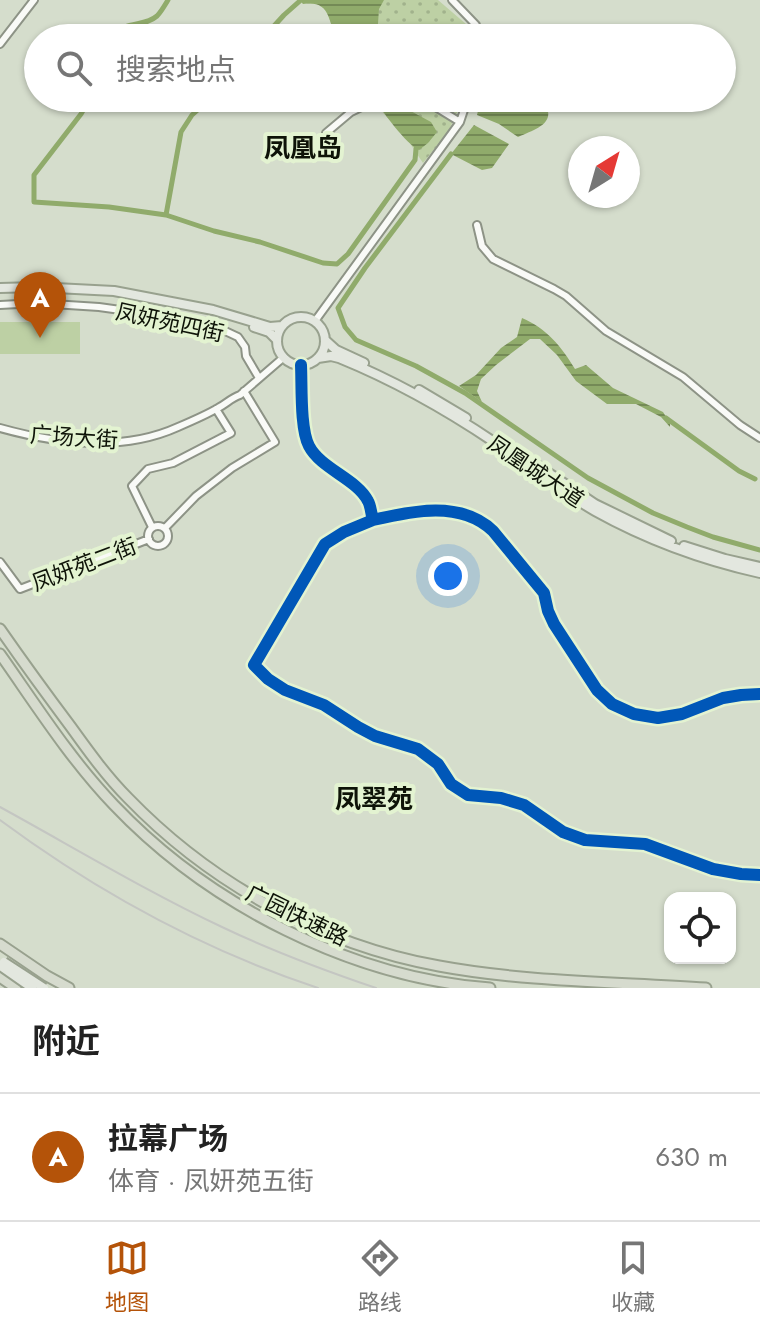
<!DOCTYPE html>
<html lang="zh">
<head>
<meta charset="utf-8">
<style>
  :root { --surface:#fff; --page:#f2f2f2; --text:#222; --muted:#767676; --line:#e0e0e0; --accent:#b45309 }
  body { margin:0; font-family:Jost,"Noto Sans SC",sans-serif; background:var(--page); color:var(--text) }
  .controls { position:absolute; right:24px; bottom:24px; display:grid; overflow:hidden; border-radius:16px; box-shadow:0 2px 6px #0004 }
  .controls button { width:72px; height:72px; display:grid; place-items:center; padding:0; border:0; border-bottom:2px solid var(--line); background:var(--surface); color:var(--text); font:40px sans-serif }
  .compass { position:absolute; left:568px; top:136px; width:72px; height:72px; border-radius:50%; background:var(--surface); box-shadow:0 2px 6px #0004; rotate:37deg }
  .you { position:absolute; left:448px; top:576px; width:28px; height:28px; margin:-20px; border:6px solid #fff; border-radius:50%; background:#1a73e8; box-shadow:0 0 0 12px #1a73e833 }
  .badge { display:grid; place-items:center; width:52px; height:52px; border-radius:50%; background:var(--accent); color:#fff; font-size:26px; font-weight:700 }
  .pin { position:absolute; translate:-50% -66px; filter:drop-shadow(0 2px 4px #0008) }
  .pin::after { content:''; position:absolute; top:42px; width:28px; height:24px; background:inherit; clip-path:polygon(0 0,100% 0,50% 100%) }
  .list { margin:0; padding:0; list-style:none }
  h2 { display:flex; justify-content:space-between; align-items:center; height:104px; margin:0; padding:0 32px; font-size:34px }
  h2 small { font-size:26px; font-weight:400; color:var(--muted) }
  .list li { display:grid; grid-template-columns:52px 1fr auto; gap:24px; align-items:center; box-sizing:border-box; height:128px; padding:0 32px; border-top:2px solid var(--line) }
  .list b { display:block; font-size:30px; white-space:nowrap }
  .list p { margin:0; font-size:26px; white-space:nowrap; color:var(--muted) }
  .list em { font-size:26px; font-style:normal; color:var(--muted) }
  .icon { flex:none; width:44px; height:44px; fill:none; stroke:currentColor; stroke-width:2; stroke-linecap:round; stroke-linejoin:round }
  .map { position:relative; flex:none; width:760px; height:988px; overflow:hidden }
  .search { position:absolute; background:var(--surface); box-shadow:0 2px 6px #0004; left:24px; right:24px; top:24px; height:88px; display:flex; align-items:center; gap:20px; box-sizing:border-box; padding:0 28px; border-radius:44px; color:var(--muted); font-size:30px }
  .sheet { height:232px; background:var(--surface) }
  nav { display:flex; justify-content:space-around; align-items:center; box-sizing:border-box; height:112px; border-top:2px solid var(--line); background:var(--surface); font-size:22px; color:var(--muted) }
  nav a { display:grid; justify-items:center; gap:4px }
  nav .on { color:var(--accent) }
  .map>svg:first-child { display:block }
  .green { fill:#bdd0a4 }
  .park { fill:url(#park-dots) }
  .water { fill:url(#water-rules) }
  .lines { fill:none; stroke-linecap:round; stroke-linejoin:round }
  .canal { stroke:#90ab6b; stroke-width:5 }
  .minor-casing { stroke:#8d9386; stroke-width:10 }
  .major-casing { stroke:#98a18e; stroke-width:12 }
  .highway-casing { stroke:#98a18e; stroke-width:13 }
  .minor { stroke:#f9faf7; stroke-width:6 }
  .major { stroke:#e3e7df; stroke-width:8 }
  .highway { stroke:#d6dbce; stroke-width:9 }
  .rail { stroke:#c4c6c2; stroke-width:2 }
  .major-bridge-casing { stroke:#98a18e; stroke-width:12; stroke-linecap:butt }
  .major-bridge { stroke:#e3e7df; stroke-width:8 }
  .cycleway-casing { stroke:#e3f3d1; stroke-width:17 }
  .cycleway { stroke:#0057b8; stroke-width:12 }
  .labels { text-anchor:middle; stroke-width:8; stroke-linejoin:round; paint-order:stroke }
  .street-label { font-size:22px; fill:#0e1308; stroke:#e3f3d1 }
  .quarter-label { font-size:26px; font-weight:bold; fill:#0e1308; stroke:#e3f3d1 }
</style>
</head>
<body>
<div class="map">
<svg width="760" height="988" viewBox="0 0 760 988">
  <defs>
    <pattern id="park-dots" width="8" height="8" patternUnits="userSpaceOnUse" patternTransform="scale(2)"><rect width="8" height="8" fill="#bdd0a4"/><path d="M2 2h.1M6 6h.1" fill="none" stroke="#a1b28c" stroke-width="1.8" stroke-linecap="round"/></pattern>
    <pattern id="water-rules" width="6" height="5" patternUnits="userSpaceOnUse" patternTransform="scale(2)"><rect width="6" height="5" fill="#90ab6b"/><path d="M0 2.5h6" fill="none" stroke="#748a56"/></pattern>
  </defs>
  <rect width="100%" height="100%" fill="#d5ddcc"/>
  <!-- green -->
  <path class="green" d="M0,322h80v32h-80z"/>
  <!-- park -->
  <path class="park" d="M300,0h138l28,24 10,14h-140c-8,-17 -5,-38 -33,-34z
    M374,98h90l-16,34 -25,31 -18,-27 -21,-22z"/>
  <!-- water -->
  <path class="water" d="M300,0h84l-5,9 -2,29h-41c-8,-17 -5,-38 -33,-34z
    M374,98h17l3,4 37,20 6,10 -9,11 -9,7c-12,-5 -38,-40 -45,-52z
    M484,98h57c19,24 -3,30 -23,39l-19,-13 -22,-9 3,-13z
    M474,125l35,19 -17,24 -10,2 -31,-16z
    M522,318c24,10 40,29 53,51l11,-4 27,23 50,24 7,11v4l-9,-10 -25,-13h-29l-31,-23 -19,-26 -17,-16h-10l-34,26 -15,14 -4,12 5,11 -23,-16 17,-11 25,-27 16,-11z"/>
  <g class="lines">
    <!-- canal -->
    <path class="canal" d="M109,38c18,-19 34,-10 48,-22 4,-4 8,-11 11,-16
      M263,38l21,-23 17,-15
      M90,98l-9,16 -47,61v27l75,5 57,8 48,16 46,11 63,21 14,1 11,-10 67,-94 1,-11
      M451,154l-86,114 -27,40 7,19 11,13 60,26 49,27 123,85 65,35 34,14 26,10 47,13
      M166,215l15,-83 11,-17 19,-17
      M666,418l73,53 16,8"/>
    <defs>
      <path id="minor" d="M452,0l24,25 3,13
        M0,44l34,-44
        M411,98l18,5 31,19
        M326,133l25,-21 29,-14
        M477,225l5,21 11,13 61,30 12,7 40,35 77,46 57,48 20,13
        M0,305l37,-2 62,4 43,6 81,17 15,7 7,10 1,9 13,22
        M315,321l145,-199 8,-24
        M301,365c1,21 -1,64 8,81 12,23 48,33 59,55 3,5 3,13 5,19l-29,12 -19,12 -71,121 14,14 17,11 39,15 34,22 17,9 43,13 20,15 13,20 17,11 33,3 23,7 39,27 22,8 60,4 68,25 28,5 19,1
        M0,428c57,16 123,24 178,-1 14,-6 28,-12 40,-19 8,-4 13,-10 22,-13l44,-38
        M373,520c39,-9 88,-20 120,11l51,62 4,18 6,13 43,66 15,14 22,10 24,4 24,-4 41,-16 18,-3 19,-1
        M148 536a10 10 0 1 1 20 0a10 10 0 1 1-20 0Z
        M152,527l-20,-41 16,-17 25,-6 58,-30 -15,-24
        M165,528l31,-32 36,-28 43,-26 -31,-51
        M0,562l20,27 129,-50"/>
      <path id="major" d="M0,288l36,-1 78,4 99,19 57,17 12,-1
        M277 341a24 24 0 1 1 48 0a24 24 0 1 1-48 0Z
        M254,327l15,5 8,8
        M325,340l11,10 28,13
        M318,358l13,-2 8,2c54,22 106,51 155,84 34,22 66,49 101,69 52,29 107,49 165,62
        M419,390l47,28
        M531,461l64,43 76,37
        M684,546l41,13 35,8"/>
      <path id="highway" d="M0,629c23,33 47,66 71,98 18,25 36,50 57,71 83,86 194,147 311,168 86,16 179,16 267,22
        M0,654c36,51 70,105 114,151 95,100 238,173 376,183
        M0,944l47,32 22,12
        M0,977l16,11"/>
    </defs>
    <!-- minor casing -->
    <use href="#minor" class="minor-casing"/>
    <!-- major casing -->
    <use href="#major" class="major-casing"/>
    <!-- highway casing -->
    <use href="#highway" class="highway-casing"/>
    <!-- minor -->
    <use href="#minor" class="minor"/>
    <!-- major -->
    <use href="#major" class="major"/>
    <!-- highway -->
    <use href="#highway" class="highway"/>
    <!-- rail -->
    <path class="rail" d="M0,807c73,40 146,84 222,120 50,24 101,43 154,61
      M0,820c96,71 204,130 318,168"/>
    <defs>
      <path id="major-bridge" d="M4,962l40,26
        M2,967l30,21"/>
    </defs>
    <!-- major-bridge casing -->
    <use href="#major-bridge" class="major-bridge-casing"/>
    <!-- major-bridge -->
    <use href="#major-bridge" class="major-bridge"/>
    <defs>
      <path id="cycleway" d="M301,365c1,21 -1,64 8,81 12,23 48,33 59,55 3,5 3,13 5,19l-29,12 -19,12 -71,121 14,14 17,11 39,15 34,22 17,9 43,13 20,15 13,20 17,11 33,3 23,7 39,27 22,8 60,4 68,25 28,5 19,1
        M373,520c39,-9 88,-20 120,11l51,62 4,18 6,13 43,66 15,14 22,10 24,4 24,-4 41,-16 18,-3 19,-1"/>
    </defs>
    <!-- cycleway casing -->
    <use href="#cycleway" class="cycleway-casing"/>
    <!-- cycleway -->
    <use href="#cycleway" class="cycleway"/>
  </g>
  <g class="labels">
    <!-- street labels -->
    <g class="street-label">
      <text transform="translate(170 322) rotate(12)" y="8">凤妍苑四街</text>
      <text transform="translate(74 437) rotate(4)" y="8">广场大街</text>
      <text transform="translate(536 471) rotate(34)" y="8">凤凰城大道</text>
      <text transform="translate(84 564) rotate(-21)" y="8">凤妍苑二街</text>
      <text transform="translate(297 915) rotate(26)" y="8">广园快速路</text>
    </g>
    <!-- quarter labels -->
    <g class="quarter-label">
      <text x="303" y="157">凤凰岛</text>
      <text x="374" y="808">凤翠苑</text>
    </g>
  </g>
</svg>
<div class="controls">
<button><svg class="icon" aria-label="locate" viewBox="0 0 24 24"><circle cx="12" cy="12" r="6"/><path d="M12 2v4M12 18v4M2 12h4M18 12h4"/></svg></button>
</div>
<svg class="compass" viewBox="-18 -18 36 36"><path d="M0-13l5 13h-10z" fill="#e53935"/><path d="M0 13l5-13h-10z" fill="#767676"/></svg>
<div class="you"></div>
<div class="pin badge" style="left:40px;top:338px">A</div>
<div class="search"><svg class="icon" aria-label="search" viewBox="0 0 24 24"><circle cx="10" cy="10" r="6"/><path d="M15 15l6 6"/></svg>搜索地点</div>
</div>
<section class="sheet">
<h2>附近<small></small></h2>
<ul class="list">
<li><span class="badge">A</span><div><b>拉幕广场</b><p>体育 · 凤妍苑五街</p></div><em>630 m</em></li>
</ul>
</section>
<nav>
<a class="on"><svg class="icon" aria-label="map" viewBox="0 0 24 24"><path d="M3 6l6-2 6 2 6-2v14l-6 2-6-2-6 2zM9 4v14M15 6v14"/></svg>地图</a>
<a><svg class="icon" aria-label="directions" viewBox="0 0 24 24"><path d="M12 3l9 9-9 9-9-9zM9 14v-3h6M13 9l2 2-2 2"/></svg>路线</a>
<a><svg class="icon" aria-label="saved" viewBox="0 0 24 24"><path d="M7 4h10v16l-5-4-5 4z"/></svg>收藏</a>
</nav>
</body>
</html>
